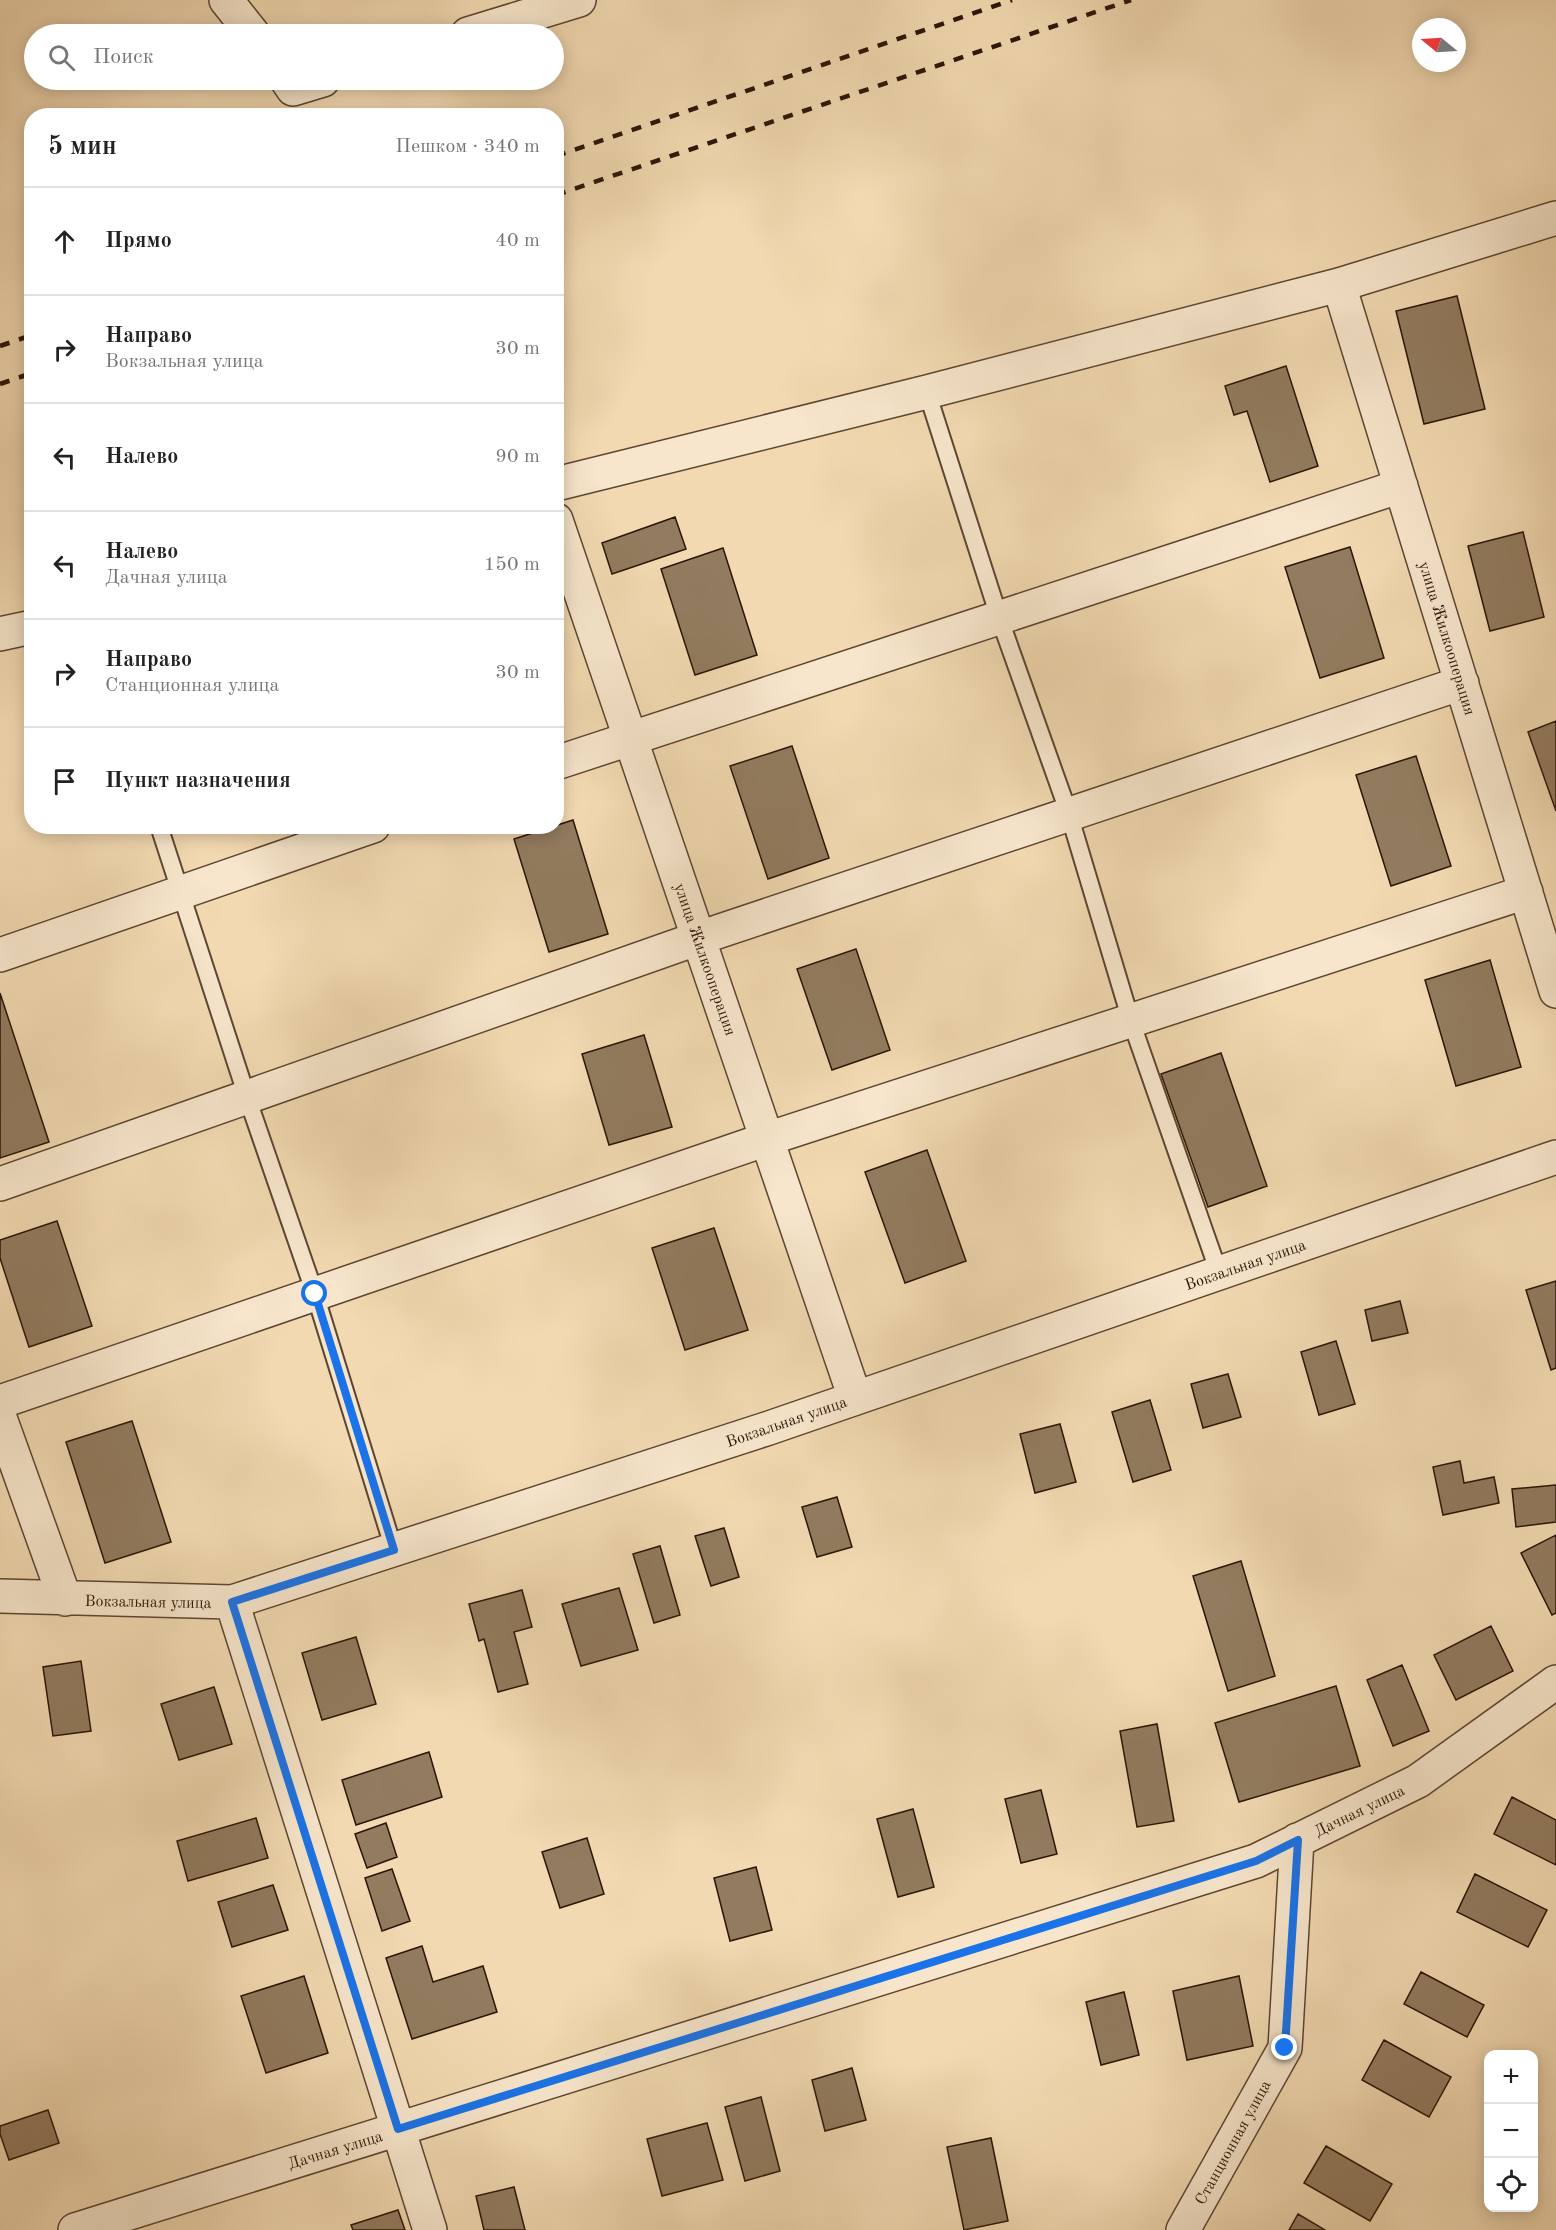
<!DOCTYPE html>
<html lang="ru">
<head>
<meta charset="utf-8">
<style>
  :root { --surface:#fff; --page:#f6f6f6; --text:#222; --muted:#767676; --line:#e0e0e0 }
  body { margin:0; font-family:"Old Standard TT",serif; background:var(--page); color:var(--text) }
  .controls { position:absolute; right:18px; bottom:18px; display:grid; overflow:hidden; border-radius:12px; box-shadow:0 3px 15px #0003 }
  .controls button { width:54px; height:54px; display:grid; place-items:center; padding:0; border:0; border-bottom:2px solid var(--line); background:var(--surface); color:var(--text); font:30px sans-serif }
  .compass { position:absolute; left:1412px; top:18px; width:54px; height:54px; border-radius:50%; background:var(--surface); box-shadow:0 3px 15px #0003; rotate:288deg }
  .stop { position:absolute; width:18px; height:18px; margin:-14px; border:4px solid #1a73e8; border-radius:50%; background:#fff }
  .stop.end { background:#1a73e8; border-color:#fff; box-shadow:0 2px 6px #0008 }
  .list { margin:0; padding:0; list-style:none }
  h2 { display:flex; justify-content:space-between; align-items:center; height:78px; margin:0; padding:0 24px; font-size:26px }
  h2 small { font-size:20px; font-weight:400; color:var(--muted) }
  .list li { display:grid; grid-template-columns:39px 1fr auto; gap:18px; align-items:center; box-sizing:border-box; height:108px; padding:0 24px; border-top:2px solid var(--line) }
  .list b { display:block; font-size:22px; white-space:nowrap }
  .list p { margin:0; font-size:20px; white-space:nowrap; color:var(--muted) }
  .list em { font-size:20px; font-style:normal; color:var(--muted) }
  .icon { flex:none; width:33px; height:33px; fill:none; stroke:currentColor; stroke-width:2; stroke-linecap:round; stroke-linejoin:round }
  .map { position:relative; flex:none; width:1556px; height:2230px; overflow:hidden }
  .search { position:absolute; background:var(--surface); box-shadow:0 3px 15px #0003; left:24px; top:24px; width:540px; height:66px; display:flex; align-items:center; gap:15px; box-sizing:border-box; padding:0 21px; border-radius:33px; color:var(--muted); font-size:22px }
  .panel { position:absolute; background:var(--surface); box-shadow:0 3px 15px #0003; left:24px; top:108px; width:540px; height:726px; border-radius:24px }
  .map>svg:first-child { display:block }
  .building { fill:#927b5f; stroke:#2b1506; stroke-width:1.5 }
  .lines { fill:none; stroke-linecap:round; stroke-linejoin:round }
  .service-casing { stroke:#5d4631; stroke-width:20 }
  .minor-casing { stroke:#5d4631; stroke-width:36 }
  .service { stroke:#f7e6cc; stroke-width:16 }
  .minor { stroke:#f7e6cc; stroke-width:33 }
  .rail { stroke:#2b1506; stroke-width:4.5; stroke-dasharray:10 10; stroke-linecap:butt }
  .route { stroke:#1a73e8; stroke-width:8 }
  .labels { text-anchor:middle; stroke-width:5; stroke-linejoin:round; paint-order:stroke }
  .street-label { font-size:16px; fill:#2b1506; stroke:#f7e6cc }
</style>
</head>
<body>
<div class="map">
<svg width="1556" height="2230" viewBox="0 0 1556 2230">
  <rect width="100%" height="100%" fill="#f2d9b1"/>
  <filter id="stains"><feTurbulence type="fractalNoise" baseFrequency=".00333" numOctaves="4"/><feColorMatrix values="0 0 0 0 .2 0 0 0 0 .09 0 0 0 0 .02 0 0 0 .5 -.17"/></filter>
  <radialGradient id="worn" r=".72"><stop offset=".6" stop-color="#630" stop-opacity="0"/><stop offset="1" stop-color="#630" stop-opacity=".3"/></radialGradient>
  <!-- building -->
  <path class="building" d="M1457,296l28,113 -61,15 -28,-113z
    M1286,366l32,100 -48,16 -23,-71 -13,4 -9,-29z
    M675,517l11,32 -74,25 -10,-31z
    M1523,532l21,85 -54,14 -22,-85z
    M1350,547l34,111 -64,20 -35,-111z
    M723,548l34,107 -62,20 -34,-106z
    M1556,721v90l-28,-79z
    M792,746l37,112 -61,21 -38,-113z
    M1416,756l35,110 -60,20 -35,-111z
    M573,820l35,114 -59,18 -35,-113z
    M856,949l34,101 -58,20 -35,-101z
    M1490,960l31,107 -65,19 -31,-106z
    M0,993l49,149 -49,16z
    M644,1035l28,92 -63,18 -27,-91z
    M1221,1053l46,133 -59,21 -47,-133z
    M927,1150l39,111 -61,22 -40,-111z
    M57,1221l35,105 -63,21 -29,-89v-18z
    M714,1228l34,102 -63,20 -33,-102z
    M1556,1281v87l-5,2 -25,-80z
    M1400,1301l8,32 -36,8 -7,-31z
    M1336,1341l19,63 -36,11 -18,-63z
    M1228,1374l13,43 -38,11 -12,-44z
    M1150,1400l21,70 -38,12 -21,-70z
    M132,1421l39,121 -66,21 -39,-121z
    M1060,1424l16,58 -41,11 -15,-59z
    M1460,1461l4,22 30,-6 5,26 -56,12 -10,-48z
    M1556,1485v37l-40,5 -4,-38z
    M837,1497l15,50 -35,10 -15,-50z
    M724,1528l15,49 -28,9 -16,-50z
    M1556,1535v78l-4,2 -31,-62z
    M660,1546l20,69 -26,8 -21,-69z
    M1241,1561l34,115 -47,15 -35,-115z
    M619,1588l19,62 -57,16 -19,-62z
    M522,1590l10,37 -18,5 14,52 -30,8 -14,-53 -5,2 -10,-37z
    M1491,1626l22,45 -57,29 -22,-45z
    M356,1637l20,67 -54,16 -20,-67z
    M81,1661l10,70 -38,5 -10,-69z
    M1402,1665l27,66 -36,15 -26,-66z
    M1336,1686l24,80 -121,36 -24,-79z
    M214,1687l18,57 -53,16 -18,-56z
    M1157,1724l17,97 -37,6 -17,-96z
    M429,1752l13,45 -86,28 -14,-45z
    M1041,1790l16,64 -36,9 -16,-64z
    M1512,1797l44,23v45l-62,-31z
    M913,1809l21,78 -36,10 -21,-78z
    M256,1818l12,40 -80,23 -11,-40z
    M386,1823l11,34 -30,11 -12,-34z
    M587,1838l17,56 -44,14 -18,-56z
    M756,1867l16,63 -42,11 -16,-63z
    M392,1869l18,52 -28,10 -17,-53z
    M1475,1874l72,36 -19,37 -71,-35z
    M273,1885l15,45 -56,17 -14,-45z
    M422,1946l11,36 50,-16 14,46 -85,27 -26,-81z
    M1421,1972l63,33 -17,32 -63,-33z
    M304,1976l24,77 -62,20 -25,-77z
    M1239,1976l14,70 -66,14 -14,-69z
    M1124,1992l15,63 -38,10 -15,-63z
    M1384,2040l67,37 -22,40 -67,-37z
    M852,2068l14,52 -41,11 -13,-51z
    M761,2097l19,74 -35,10 -20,-74z
    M48,2110l11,33 -50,17 -9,-26v-8z
    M707,2123l16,57 -61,16 -15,-57z
    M991,2138l17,83 -44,9 -17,-83z
    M1326,2146l66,38 -22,37 -66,-38z
    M514,2187l11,43h-41l-8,-34z
    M398,2210l7,20h-52l-2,-5z
    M1298,2214l27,16h-36z"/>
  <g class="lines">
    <defs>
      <path id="service" d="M927,392l72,225 70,197 62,207 88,252
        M159,826l88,271 68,197 79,256"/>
      <path id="minor" d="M226,0l27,34
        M468,34l111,-34
        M287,80l6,9 30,-9
        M1339,285l217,706
        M556,484l371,-92 412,-107 217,-67
        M556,520l299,878
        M0,634l32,-7
        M556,763l845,-277
        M0,955l373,-129
        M0,1184l699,-246 763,-255
        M0,1402l767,-263 759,-247
        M0,1418l65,181
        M0,1596l232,6 537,-174 787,-271
        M232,1602l198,628
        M75,2230l1181,-369 162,-80 138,-99
        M1183,2230l102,-182 12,-208"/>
    </defs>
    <!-- service casing -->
    <use href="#service" class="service-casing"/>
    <!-- minor casing -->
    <use href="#minor" class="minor-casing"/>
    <!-- service -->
    <use href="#service" class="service"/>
    <!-- minor -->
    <use href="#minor" class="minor"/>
    <!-- rail -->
    <path class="rail" d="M556,156l456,-156
      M556,195l575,-195
      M0,346l32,-11
      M0,384l32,-11"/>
  </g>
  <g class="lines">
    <!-- route -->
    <path class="route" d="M315,1294l79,256 -162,52 166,527 858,-268 42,-21 -13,208"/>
  </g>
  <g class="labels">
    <!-- street labels -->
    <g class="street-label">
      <text transform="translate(1448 638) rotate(73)" y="6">улица Жилкооперация</text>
      <text transform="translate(706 959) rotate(71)" y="6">улица Жилкооперация</text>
      <text transform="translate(1245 1264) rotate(-19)" y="6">Вокзальная улица</text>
      <text transform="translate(786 1421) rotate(-19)" y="6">Вокзальная улица</text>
      <text transform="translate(148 1601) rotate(1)" y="6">Вокзальная улица</text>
      <text transform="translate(1359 1810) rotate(-26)" y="6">Дачная улица</text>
      <text transform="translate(1232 2142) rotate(-61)" y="6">Станционная улица</text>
      <text transform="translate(335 2149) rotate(-17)" y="6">Дачная улица</text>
    </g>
  </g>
  <rect width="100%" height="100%" filter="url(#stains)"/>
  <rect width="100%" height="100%" fill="url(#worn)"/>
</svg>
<div class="controls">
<button>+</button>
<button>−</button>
<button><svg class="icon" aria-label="locate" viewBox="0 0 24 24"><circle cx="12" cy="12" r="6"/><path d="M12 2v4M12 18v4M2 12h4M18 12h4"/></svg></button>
</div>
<svg class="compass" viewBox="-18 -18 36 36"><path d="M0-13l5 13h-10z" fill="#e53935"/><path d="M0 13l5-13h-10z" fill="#767676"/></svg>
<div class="stop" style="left:315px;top:1294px"></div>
<div class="stop end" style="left:1285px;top:2048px"></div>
<div class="search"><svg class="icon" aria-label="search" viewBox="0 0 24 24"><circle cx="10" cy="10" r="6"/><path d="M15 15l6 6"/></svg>Поиск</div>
<section class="panel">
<h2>5 мин<small>Пешком · 340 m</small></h2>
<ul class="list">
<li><svg class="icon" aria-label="ahead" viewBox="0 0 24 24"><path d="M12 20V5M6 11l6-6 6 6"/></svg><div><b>Прямо</b></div><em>40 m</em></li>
<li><svg class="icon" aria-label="right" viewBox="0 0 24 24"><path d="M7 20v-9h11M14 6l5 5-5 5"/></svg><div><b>Направо</b><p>Вокзальная улица</p></div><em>30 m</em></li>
<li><svg class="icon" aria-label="left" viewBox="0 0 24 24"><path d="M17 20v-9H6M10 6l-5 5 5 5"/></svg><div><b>Налево</b></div><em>90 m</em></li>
<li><svg class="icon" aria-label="left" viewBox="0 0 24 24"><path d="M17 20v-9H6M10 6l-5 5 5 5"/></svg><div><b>Налево</b><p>Дачная улица</p></div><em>150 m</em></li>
<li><svg class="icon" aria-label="right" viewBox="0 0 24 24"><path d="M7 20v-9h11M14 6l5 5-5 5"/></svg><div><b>Направо</b><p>Станционная улица</p></div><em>30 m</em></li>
<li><svg class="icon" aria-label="arrive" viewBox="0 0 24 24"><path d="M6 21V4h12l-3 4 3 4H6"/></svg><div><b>Пункт назначения</b></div></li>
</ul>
</section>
</div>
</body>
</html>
